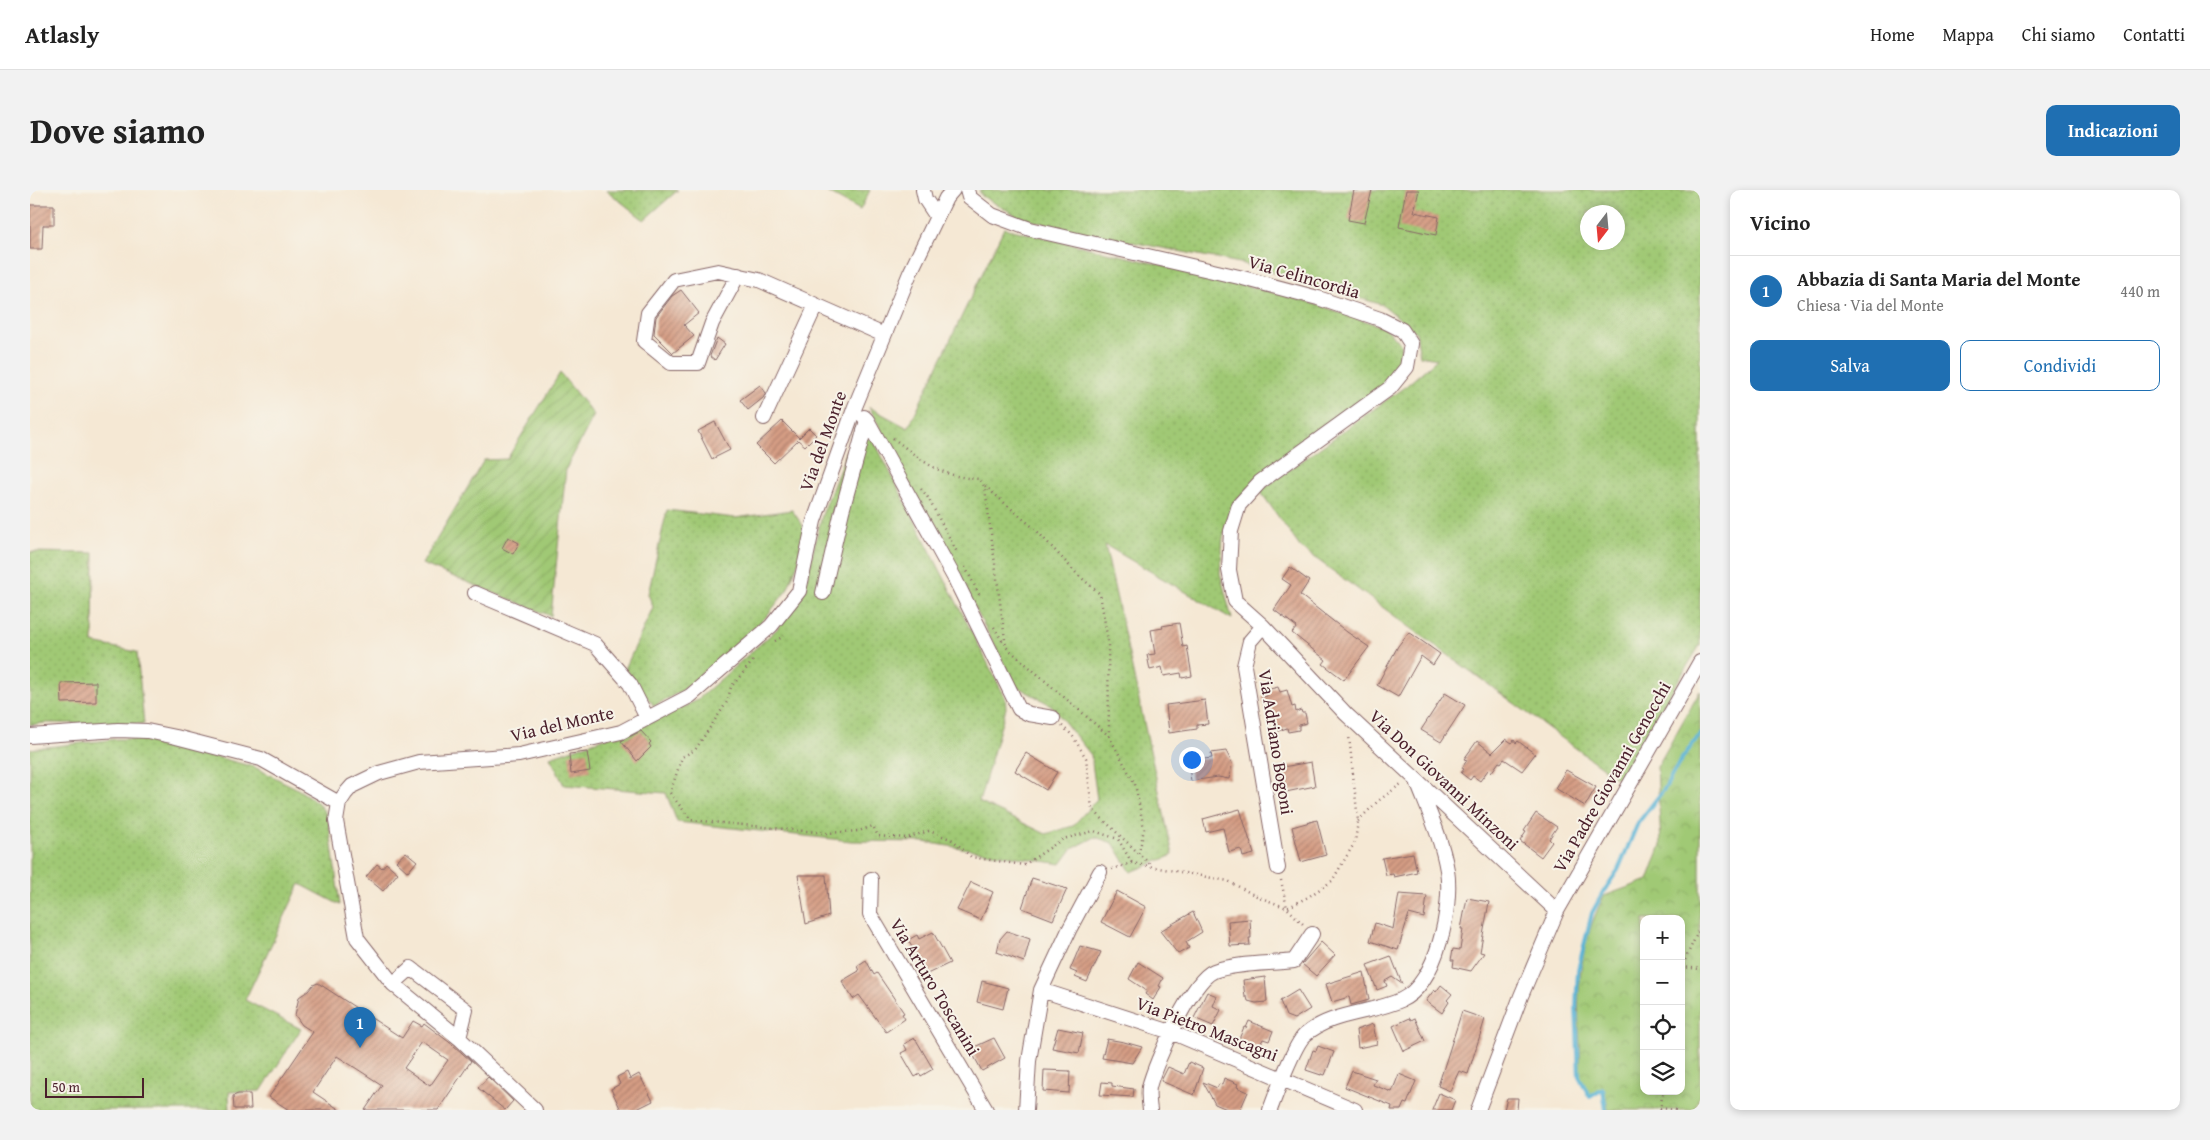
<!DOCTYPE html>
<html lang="it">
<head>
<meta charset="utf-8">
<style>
  :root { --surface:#fff; --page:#f2f2f2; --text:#222; --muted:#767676; --line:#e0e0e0; --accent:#1f6fb2 }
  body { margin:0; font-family:"Gentium Book Plus",serif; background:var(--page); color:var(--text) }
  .controls { position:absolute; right:15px; bottom:15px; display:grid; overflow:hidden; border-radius:10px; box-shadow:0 2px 8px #0003 }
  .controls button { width:45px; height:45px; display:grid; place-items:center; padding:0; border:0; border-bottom:1px solid var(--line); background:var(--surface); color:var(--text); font:25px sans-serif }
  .compass { position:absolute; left:1550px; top:15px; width:45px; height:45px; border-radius:50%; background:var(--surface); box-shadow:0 2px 8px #0003; rotate:196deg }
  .scale { position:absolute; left:15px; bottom:12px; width:99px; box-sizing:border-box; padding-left:5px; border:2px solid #4a1f2b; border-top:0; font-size:14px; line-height:18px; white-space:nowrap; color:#4a1f2b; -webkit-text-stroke:4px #f7f3e8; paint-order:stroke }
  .you { position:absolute; left:1161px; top:569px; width:18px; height:18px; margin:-12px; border:4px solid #fff; border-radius:50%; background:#1a73e8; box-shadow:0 0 0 8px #1a73e833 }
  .badge { display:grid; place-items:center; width:32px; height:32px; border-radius:50%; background:var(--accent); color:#fff; font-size:16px; font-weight:700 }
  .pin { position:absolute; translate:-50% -41px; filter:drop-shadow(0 1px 2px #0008) }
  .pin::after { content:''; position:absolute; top:26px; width:18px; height:15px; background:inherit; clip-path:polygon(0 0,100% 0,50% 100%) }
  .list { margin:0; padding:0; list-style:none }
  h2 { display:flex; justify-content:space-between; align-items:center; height:65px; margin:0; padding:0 20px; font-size:21px }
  h2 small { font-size:16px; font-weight:400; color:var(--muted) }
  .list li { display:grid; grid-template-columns:32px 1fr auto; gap:15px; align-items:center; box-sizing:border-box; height:70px; padding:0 20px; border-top:1px solid var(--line) }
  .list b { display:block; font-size:19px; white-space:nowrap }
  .list p { margin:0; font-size:16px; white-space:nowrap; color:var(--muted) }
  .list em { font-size:16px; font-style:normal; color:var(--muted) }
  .actions { display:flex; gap:10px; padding:15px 20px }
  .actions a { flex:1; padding:11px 0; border:1px solid var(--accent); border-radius:10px; text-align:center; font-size:18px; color:var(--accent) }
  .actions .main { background:var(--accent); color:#fff }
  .icon { flex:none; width:28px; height:28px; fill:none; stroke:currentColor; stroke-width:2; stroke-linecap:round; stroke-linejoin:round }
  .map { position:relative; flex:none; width:1670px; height:920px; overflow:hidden; border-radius:10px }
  header { display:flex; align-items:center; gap:30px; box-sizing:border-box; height:70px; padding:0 25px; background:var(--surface); border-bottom:1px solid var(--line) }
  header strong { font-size:24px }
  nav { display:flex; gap:28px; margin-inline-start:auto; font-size:18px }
  .intro { display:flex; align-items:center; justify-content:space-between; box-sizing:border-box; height:120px; padding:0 30px }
  h1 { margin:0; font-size:35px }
  .button { padding:12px 22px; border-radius:10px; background:var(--accent); color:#fff; font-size:18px; font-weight:700 }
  main { display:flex; gap:30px; padding:0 30px }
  aside { flex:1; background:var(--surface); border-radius:10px; box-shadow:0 2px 8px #0003 }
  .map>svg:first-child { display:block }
  .grass { fill:url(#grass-dots); stroke:#757450; fill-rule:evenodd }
  .park { fill:url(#park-crowns); stroke:#757450; fill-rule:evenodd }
  .garden { fill:url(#garden-furrows); stroke:#757450 }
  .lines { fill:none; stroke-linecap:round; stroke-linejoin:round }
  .stream { stroke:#59b3d6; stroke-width:4 }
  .building { fill:url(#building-hatch); fill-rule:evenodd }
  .minor-casing { stroke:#866566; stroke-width:16 }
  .path { stroke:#866566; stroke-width:2.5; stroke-dasharray:1 4; stroke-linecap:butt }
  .minor { stroke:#fff; stroke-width:14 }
  .labels { text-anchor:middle; stroke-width:4; stroke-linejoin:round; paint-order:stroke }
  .street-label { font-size:18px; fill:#4a1f2b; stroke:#f7f3e8 }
</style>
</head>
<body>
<header>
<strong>Atlasly</strong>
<nav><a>Home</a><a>Mappa</a><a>Chi siamo</a><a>Contatti</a></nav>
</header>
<div class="intro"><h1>Dove siamo</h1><a class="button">Indicazioni</a></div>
<main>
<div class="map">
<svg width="1670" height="920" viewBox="0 0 1670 920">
  <defs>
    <pattern id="grass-dots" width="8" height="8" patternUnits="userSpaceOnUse" patternTransform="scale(1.25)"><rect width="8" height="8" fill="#a0c974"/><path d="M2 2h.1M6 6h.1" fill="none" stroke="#8bac65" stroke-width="1.8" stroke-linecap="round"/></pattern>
    <pattern id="park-crowns" width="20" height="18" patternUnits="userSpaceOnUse" patternTransform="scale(1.25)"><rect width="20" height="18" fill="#a0c974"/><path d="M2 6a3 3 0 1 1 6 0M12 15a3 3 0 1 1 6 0" fill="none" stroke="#8bac65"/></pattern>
    <pattern id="garden-furrows" width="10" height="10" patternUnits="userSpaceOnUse" patternTransform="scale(1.25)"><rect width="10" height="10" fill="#a0c974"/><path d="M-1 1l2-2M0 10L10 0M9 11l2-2" fill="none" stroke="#8bac65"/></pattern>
    <pattern id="building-hatch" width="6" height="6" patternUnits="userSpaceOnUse" patternTransform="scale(1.25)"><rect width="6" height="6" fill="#d59d84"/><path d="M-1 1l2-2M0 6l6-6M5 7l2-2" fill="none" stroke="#af7f6c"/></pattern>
  </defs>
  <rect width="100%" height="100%" fill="#f7f3e8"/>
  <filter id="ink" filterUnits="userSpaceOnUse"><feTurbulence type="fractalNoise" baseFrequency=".02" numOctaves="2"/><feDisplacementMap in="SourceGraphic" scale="10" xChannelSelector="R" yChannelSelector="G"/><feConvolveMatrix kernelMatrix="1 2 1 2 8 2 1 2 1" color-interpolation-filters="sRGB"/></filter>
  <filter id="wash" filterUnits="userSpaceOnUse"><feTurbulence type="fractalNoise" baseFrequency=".0096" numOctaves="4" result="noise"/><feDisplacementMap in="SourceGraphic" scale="20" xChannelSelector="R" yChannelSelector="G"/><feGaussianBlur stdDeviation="1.12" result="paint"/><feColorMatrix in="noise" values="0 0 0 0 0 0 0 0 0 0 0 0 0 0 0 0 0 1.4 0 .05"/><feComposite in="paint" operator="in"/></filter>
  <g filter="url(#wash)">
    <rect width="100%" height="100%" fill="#f5e8d4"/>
    <!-- grass -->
    <path class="grass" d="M576,0h72l-34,30z
      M793,0h47l-10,20z
      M949,0h721v455l-82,134 -318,-232 -40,-56 146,-105 31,-27 -17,-3 -4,-24 -33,-27 -143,-42 -181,-35 -40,-11 -37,-21zM1558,22h30v30h-30z
      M974,38l230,54 87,24 65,22 15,17 -2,20 -16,21 -150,117 -10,34 -3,36 12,46 -127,-74 68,310 -42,17 -18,-29 -18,-6 -23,12 -11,15 -137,-22 -73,-1 -174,-19 -11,-29 -102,-8 -14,-28 98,-34 48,-22 81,-72 26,-36 19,-78 37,-95 11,13 135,264 1,11 -27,94 67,32 27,-8 24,-27 -6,-44 -40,-50 -35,-19 -147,-279 39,21z
      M637,320l68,8 57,-8 13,19 -3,24 -15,37 -21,27 -83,73 -29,16 -29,-37 28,-62 -5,-13z
      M0,362l64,1 -1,90 44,9 7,72 -99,-1 -15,2z
      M87,549h33l104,28 42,21 21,14 11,14 12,89 -40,-21 -55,116 56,29 -40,62 -32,1 1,18h-200v-361z"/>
    <!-- park -->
    <path class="park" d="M1670,501v402l-5,17h-87l-4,-22 -14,8c-3,-6 -9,-14 -10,-21 -1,-10 1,-20 0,-30 -4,-54 -1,-100 24,-149l44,-16 13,-35 -4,-78zM1614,729h37v172h-37z"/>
    <!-- garden -->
    <path class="garden" d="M530,183l34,42 -28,54 -15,147 -129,-52 62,-104 23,-1z"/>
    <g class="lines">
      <!-- stream -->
      <path class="stream" d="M1576,920l-3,-21 -13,8 -11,-20 -3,-71 2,-36 14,-57 12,-22 14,-21 20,-47 27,-35 13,-24 22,-30"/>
    </g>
    <g id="blocks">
      <!-- building -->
      <path class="building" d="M1324,0h18l-8,33 -16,-3z
        M1376,0h13l-5,22 25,5 -3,18 -37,-8z
        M0,15h24v20h-11l-1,24h-12z
        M651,100l18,23 -15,12 10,11 -21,17 -19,-19 2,-17 16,-21z
        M687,148l8,6 -10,16 -5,-4z
        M730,195l6,8 -3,5 -15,12 -8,-10z
        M752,231l17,17 10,-10 7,7 -11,11 -7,-6 -24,23 -18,-18z
        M685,232l15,28 -18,9 -14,-28z
        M478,347l11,6 -6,11 -11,-6z
        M1260,377l19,14 -9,14 47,37 22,15 -25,33 -21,-16 3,-4 -34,-27 5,-6 -23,-17 17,-25 -9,-6z
        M1149,433l4,24 4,-1 5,30 -10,2 -1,-5 -17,3 -2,-9 -12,3 -3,-15 8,-1 -4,-24 12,-2 -1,-2z
        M1379,442l31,22 -7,11 -12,-9 -23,41 -21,-12 21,-39z
        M66,492v20l-34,1 -1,-20z
        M1248,497l2,5 7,-2 5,17 3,-1 1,6 5,-2 1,3h3l2,10 -8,2v5l-11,2 -1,-4 -9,3 -5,-18 -5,2 -3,-6 -3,-12 5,-1 -1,-6z
        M1415,503l20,12 -24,37 -20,-12z
        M1175,510l3,24 -11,1v4l-28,4 -3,-28z
        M611,541l10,11 -2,2 2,3 -14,14 -16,-20z
        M1476,549l6,4 2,-3 2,3 2,-2 17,13 -13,17 -18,-12 -3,4 -2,-1 -8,11 -3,-3 -8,11 -7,-5 -3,4 -9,-7 3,-4 -2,-1 5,-8 -3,-1 13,-18 15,12z
        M1196,561l6,12 -3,16 -11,-2 -27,4 -2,-14 7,-1 -1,-6 17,-2 -1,-5z
        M557,562l3,19 -19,3 -2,-20z
        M996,563l31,19 -11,18 -31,-19z
        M1281,572l4,24 -34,7 -4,-25z
        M1536,580l30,17 -11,19 -30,-18z
        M1210,619l14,45 -11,3 -2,-8 -12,3 -6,-24 -17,4 -3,-13z
        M1506,623l21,14 -8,12 3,3 -11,15 -21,-16 6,-9 -2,-1z
        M1287,630l9,35 -25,7 -9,-35z
        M376,662l11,9 -9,11 -12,-11z
        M1383,663l4,19 -23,5 -1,-3 -7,1 -4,-17z
        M356,673l12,10 -15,18 -17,-14 11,-13 5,4z
        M768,685h28l3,41 -23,8z
        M1002,688l35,11 -14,31 -31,-12z
        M941,692l22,10 -12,28 -24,-10z
        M1087,701l29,16 -16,30 -29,-15z
        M1369,704l28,2 -3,22 -15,-4 -11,36 -28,-9 5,-18 18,6z
        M1437,708l22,4 -9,50 4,1 -13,18 -18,-4 1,-7h-3l2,-11 7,1 3,-21h-2z
        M1163,722l9,20 -16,10 3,6 -11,6 -18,-23z
        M1220,729l1,19h-2l1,7 -20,1 -2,-25z
        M977,741l23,8 -6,23 -27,-10 3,-13z
        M903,742l17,31 -23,11 -19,-34 9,-5 2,4z
        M1291,752l14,13 -19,21 -14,-12z
        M1050,756l21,6 -14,30 -12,-5 2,-4 -7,-3z
        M1361,766l11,28 -10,-7 -7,4 2,5 -10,4 -10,-25z
        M836,770l8,15 3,-2 27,40 -2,1 3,5 -19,13 -27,-37 -6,4 -11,-18 17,-10 -2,-5z
        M1108,772l25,16 -4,8 2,1 -8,13 -8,-6 2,-3 -18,-12z
        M1334,782l5,28 -18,5 -2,-8 -17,5 -6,-18z
        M1235,787l2,25 -11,1 -8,-2 -1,-4h-2l-2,-17z
        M952,791l26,7 -5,21 -26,-7z
        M288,793l84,55 11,-17 9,5 2,-3 29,22 18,16 -33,49h-73l17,-25 -45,-29 -24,36 27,18h-51l-20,-13 44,-65 -11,-7 -7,-10 4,-18 9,-6 5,-6zM392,852l26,18 -18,26 -26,-18z
        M1411,795l11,9 -5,6 2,2 -7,11 -16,-12 8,-11 2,2z
        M1268,800l12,19 -16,10 -8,-3 -6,-15z
        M1177,802l10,4 -4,10 8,4 -8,16 -19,-8z
        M1432,821l23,8 -17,55 -9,-3 -9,20 -12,-5z
        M1380,828l1,2 4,-2 10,23 -21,10 -11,-25z
        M1219,831l24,10 -4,10 -6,-2 -4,8 -20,-8 5,-12 2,1z
        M1343,834l4,20 -19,4 -2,-18z
        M1028,838l25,5 -4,20 -27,-5z
        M885,848l18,31 -12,7 -1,-2 -5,3 -14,-24 6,-3 -3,-6z
        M964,848l11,20 -23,13 -12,-22z
        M1077,849l17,3 18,5 -10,16 -30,-5z
        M1288,856l16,6 -9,23 -4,-1v1l-15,-5 7,-20 3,1z
        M1159,872l14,6 -9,27 -33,-14 7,-14 16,7z
        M1014,880l26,1 -1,22 -26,-2z
        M1322,881l24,8 -3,6 19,7 7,-18 17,7 -9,23 -3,-1 -3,7h-10l1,-4 -47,-19z
        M597,882l3,7 9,-5 14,27 -18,9h-14l-10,-21 9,-5 -3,-7z
        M458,887l25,24 -8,9 -27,-22z
        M1194,888l14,6 -1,3 11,5 -8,18h-11l-14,-6 -12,-22 14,6 2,-4 3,1z
        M1072,892l10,1v3l22,3 -1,8 -33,-2z
        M1409,903l16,7 -4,10h-19z
        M208,904h12l1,15h-17l-1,-13z
        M1477,908h11l-1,12h-13z"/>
    </g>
  </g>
  <g filter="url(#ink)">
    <use href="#blocks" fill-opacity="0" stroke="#866566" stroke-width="1"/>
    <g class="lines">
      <defs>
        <path id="minor" d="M893,0l2,9 12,18
          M937,0l2,7 23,18 38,14 209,48 79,21 62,21 22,11 9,14 -4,23 -17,21 -130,94 -21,23 -8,26 -2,39 6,31 28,25 83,88 211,197 -36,85 -43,114
          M708,85l-26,48 -14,40h-27l-27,-22 4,-28 26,-33 44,-9 41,9 125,55
          M734,228l52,-113
          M837,230l88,159 64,130 10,5 24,4
          M445,403l120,51 35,40 17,34
          M793,403l19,-82 25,-91 -3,-3
          M1233,436l-13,15 -6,25 34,202
          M0,546l88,-6 29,1 29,6 85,22 78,44
          M841,689l-1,35 116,196
          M1527,721l143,-249
          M363,794l18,-16 55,42 -7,28
          M1011,800l130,42 184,78
          M505,920l-76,-72 -66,-54 -36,-46 -21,-117 3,-18 6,-9 7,-8 27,-13 40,-11 100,-7 102,-23 69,-36 81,-70 28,-35 15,-70 40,-112 56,-136 36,-75 7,-8
          M996,920l3,-49 12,-71 28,-60 31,-58
          M1120,920c-1,-7 -2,-16 -1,-23 6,-24 42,-107 65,-116 22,-8 56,-7 80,-10l18,-27
          M1240,920c5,-14 25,-67 35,-75 26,-23 65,-21 96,-35 36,-16 52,-95 46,-130 -5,-30 -18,-58 -29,-86"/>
      </defs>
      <!-- minor casing -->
      <use href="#minor" class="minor-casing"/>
      <!-- path -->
      <path class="path" d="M863,248c31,24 46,39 87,41l5,9 21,159 103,89 26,48 9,45 -5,24
        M955,296l51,44 41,44 23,20 8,47 1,95
        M891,299l6,7 31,58
        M935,377l15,29
        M964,437l10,17
        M745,451l9,-5
        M723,471l-22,26 -4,15 -32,48 -13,7 -12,36 21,27 136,13 32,-2 14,-5 5,10 28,2 23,-7 24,9 18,17 53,8 39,-26 31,-8 24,8 14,24
        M1032,536l10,9 14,23 6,51 60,57
        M1328,631l20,-20 23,-17
        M1082,679l20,-6 96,18 26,14 33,13 21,-11 24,-16 23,-39 3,-21 -9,-85
        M1251,690l6,28 16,16
        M1652,777l18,2
        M1651,779l19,-42
        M1630,918l16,2
        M1630,920l3,-19"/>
      <!-- minor -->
      <use href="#minor" class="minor"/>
    </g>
  </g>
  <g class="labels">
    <!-- street labels -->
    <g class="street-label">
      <text transform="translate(1274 87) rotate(16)" y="6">Via Celincordia</text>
      <text transform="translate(793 251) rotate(-70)" y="6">Via del Monte</text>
      <text transform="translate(532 534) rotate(-13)" y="6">Via del Monte</text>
      <text transform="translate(1246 552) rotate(81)" y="6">Via Adriano Bogoni</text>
      <text transform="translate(1582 587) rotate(-60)" y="6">Via Padre Giovanni Genocchi</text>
      <text transform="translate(1414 590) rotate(43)" y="6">Via Don Giovanni Minzoni</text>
      <text transform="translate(905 797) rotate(59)" y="6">Via Arturo Toscanini</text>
      <text transform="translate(1177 839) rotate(21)" y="6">Via Pietro Mascagni</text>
    </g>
  </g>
</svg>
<div class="controls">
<button>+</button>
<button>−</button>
<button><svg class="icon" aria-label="locate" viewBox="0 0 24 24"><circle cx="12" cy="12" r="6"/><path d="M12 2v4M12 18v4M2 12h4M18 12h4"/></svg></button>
<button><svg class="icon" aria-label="layers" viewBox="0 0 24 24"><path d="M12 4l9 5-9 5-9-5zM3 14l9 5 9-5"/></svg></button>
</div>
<svg class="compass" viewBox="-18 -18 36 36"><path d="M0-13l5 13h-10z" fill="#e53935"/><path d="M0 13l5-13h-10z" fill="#767676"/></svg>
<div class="scale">50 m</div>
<div class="you"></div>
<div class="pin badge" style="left:330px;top:858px">1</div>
</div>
<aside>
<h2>Vicino<small></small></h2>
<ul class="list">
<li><span class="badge">1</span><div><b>Abbazia di Santa Maria del Monte</b><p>Chiesa · Via del Monte</p></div><em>440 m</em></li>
</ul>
<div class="actions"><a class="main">Salva</a><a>Condividi</a></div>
</aside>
</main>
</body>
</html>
